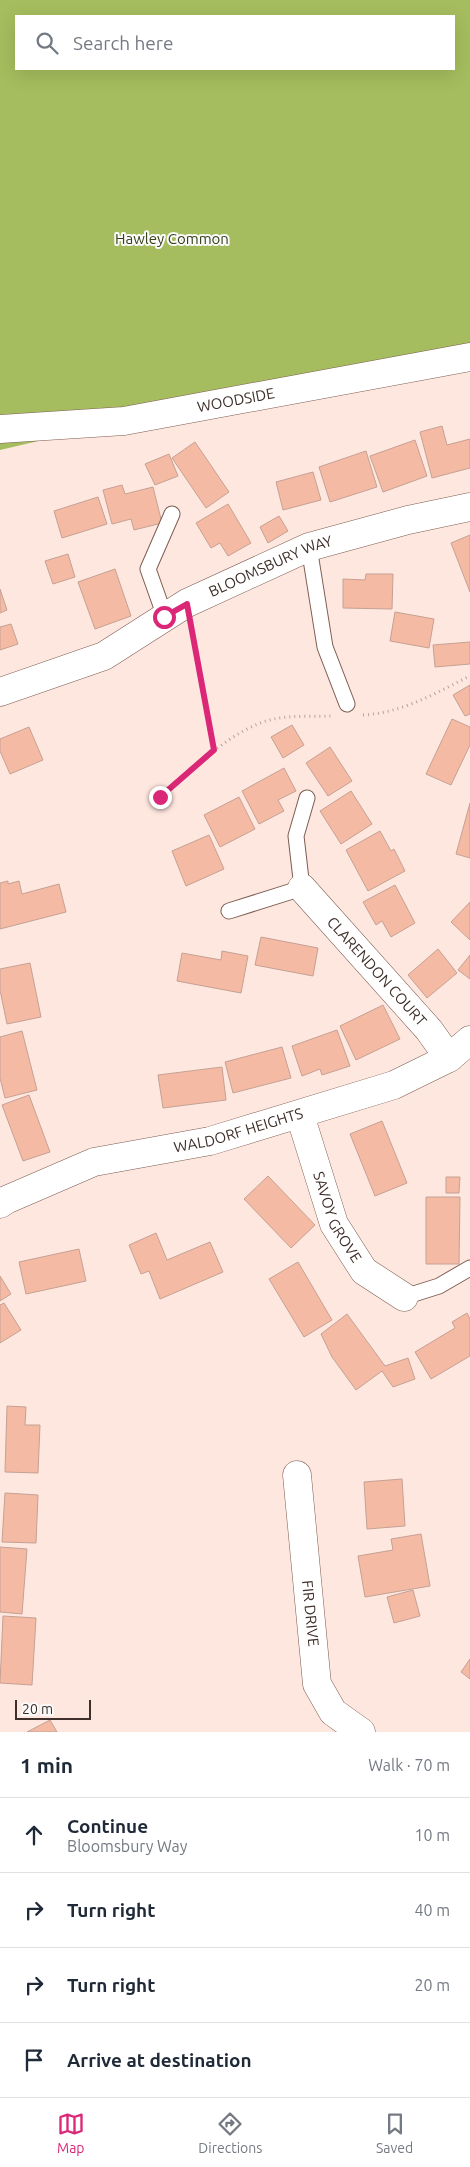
<!DOCTYPE html>
<html lang="en">
<head>
<meta charset="utf-8">
<style>
  :root { --surface:#fff; --page:#f2f2f3; --text:#1f2937; --muted:#747a83; --line:#e0e1e3; --accent:#db2777 }
  body { margin:0; font-family:Ubuntu,sans-serif; background:var(--page); color:var(--text) }
  .scale { position:absolute; left:15px; bottom:12px; width:76px; box-sizing:border-box; padding-left:5px; border:2px solid #3e2f2a; border-top:0; font-size:14px; line-height:18px; white-space:nowrap; color:#3e2f2a; -webkit-text-stroke:4px #fafafa; paint-order:stroke }
  .stop { position:absolute; width:15px; height:15px; margin:-11px; border:4px solid #db2777; border-radius:50%; background:#fff }
  .stop.end { background:#db2777; border-color:#fff; box-shadow:0 1px 5px #0008 }
  .list { margin:0; padding:0; list-style:none }
  h2 { display:flex; justify-content:space-between; align-items:center; height:65px; margin:0; padding:0 20px; font-size:21px }
  h2 small { font-size:16px; font-weight:400; color:var(--muted) }
  .list li { display:grid; grid-template-columns:32px 1fr auto; gap:15px; align-items:center; box-sizing:border-box; height:75px; padding:0 20px; border-top:1px solid var(--line) }
  .list b { display:block; font-size:19px; white-space:nowrap }
  .list p { margin:0; font-size:16px; white-space:nowrap; color:var(--muted) }
  .list em { font-size:16px; font-style:normal; color:var(--muted) }
  .icon { flex:none; width:28px; height:28px; fill:none; stroke:currentColor; stroke-width:2; stroke-linecap:round; stroke-linejoin:round }
  .map { position:relative; flex:none; width:470px; height:1732px; overflow:hidden }
  .search { position:absolute; background:var(--surface); box-shadow:0 5px 20px #0002; left:15px; right:15px; top:15px; height:55px; display:flex; align-items:center; gap:12px; box-sizing:border-box; padding:0 18px; border-radius:0px; color:var(--muted); font-size:19px }
  .sheet { height:365px; background:var(--surface) }
  nav { display:flex; justify-content:space-around; align-items:center; box-sizing:border-box; height:70px; border-top:1px solid var(--line); background:var(--surface); font-size:14px; color:var(--muted) }
  nav a { display:grid; justify-items:center; gap:2px }
  nav .on { color:var(--accent) }
  .map>svg:first-child { display:block }
  .forest { fill:#a5bd5e; fill-rule:evenodd }
  .building { fill:#f5baa4; stroke:#c5a194 }
  .lines { fill:none; stroke-linecap:round; stroke-linejoin:round }
  .lane-casing { stroke:#7d5d51; stroke-width:17 }
  .street-casing { stroke:#7d5d51; stroke-width:29 }
  .path { stroke:#b7a39c; stroke-width:3; stroke-dasharray:1 4; stroke-linecap:butt }
  .lane { stroke:#fff; stroke-width:15 }
  .street { stroke:#fff; stroke-width:28 }
  .route { stroke:#db2777; stroke-width:6 }
  .labels { text-anchor:middle; stroke-width:4; stroke-linejoin:round; paint-order:stroke }
  .park-label { font-size:15px; fill:#374019; stroke:#fafafa }
  .street-label { font-size:15px; fill:#3e2f2a; stroke:#fafafa }
</style>
</head>
<body>
<div class="map">
<svg width="470" height="1732" viewBox="0 0 470 1732">
  <rect width="100%" height="100%" fill="#fee7df"/>
  <!-- forest -->
  <path class="forest" d="M0,0h470v357l-346,64 -124,29zM16,16h438v53h-438z"/>
  <!-- building -->
  <path class="building" d="M442,426l5,19 23,-6v29l-38,10 -12,-46z
    M415,440l12,36 -44,16 -13,-36z
    M195,442l34,50 -23,16 -34,-50z
    M366,451l11,36 -47,15 -11,-35z
    M169,454l9,22 -23,9 -10,-21z
    M313,472l8,28 -38,10 -7,-28z
    M122,485l3,9 28,-7 9,36 -28,7 -3,-11 -19,5 -9,-34z
    M98,497l9,27 -45,14 -8,-27z
    M228,504l23,39 -23,13 -8,-13 -9,5 -15,-25z
    M279,516l9,15 -20,12 -8,-16z
    M470,535v57l-19,-49z
    M68,554l7,23 -22,7 -8,-23z
    M115,569l16,47 -36,13 -17,-47z
    M366,574h27l-1,35 -49,-1v-29l22,1z
    M0,589l7,21 -7,3z
    M395,612l39,7 -5,29 -39,-7z
    M11,624l7,20 -18,6v-23z
    M470,642v22l-35,3 -2,-22z
    M470,685v29l-5,2 -12,-21z
    M452,719l18,8v18l-19,40 -25,-11z
    M292,725l12,20 -21,13 -12,-21z
    M29,727l14,33 -33,14 -10,-23v-12z
    M330,747l22,34 -24,15 -22,-33z
    M284,768l12,23 -18,9 6,11 -25,13 -17,-33z
    M351,791l21,33 -31,20 -21,-33z
    M239,797l16,32 -35,18 -16,-32z
    M470,803v55l-14,-4z
    M380,831l11,20 3,-2 11,22 -37,20 -22,-41z
    M209,835l15,34 -38,17 -14,-35z
    M8,881v3l11,-3 3,13 37,-10 7,28 -66,17v-46z
    M395,885l20,38 -24,14 -9,-16 -6,4 -13,-23z
    M470,902v38l-19,-18z
    M261,937l57,11 -5,28 -58,-11z
    M438,949l19,24 -30,25 -19,-23z
    M222,951l26,5 -7,37 -64,-12 5,-28 39,7z
    M470,955v24l-12,-9z
    M30,963l11,54 -34,7 -7,-34v-21z
    M383,1005l17,34 -44,21 -16,-34z
    M337,1030l13,36 -28,9 -2,-6 -18,7 -10,-30z
    M22,1031l15,59 -32,8 -5,-20v-41z
    M282,1047l9,31 -58,15 -8,-31z
    M222,1067l4,33 -63,8 -5,-33z
    M29,1095l21,57 -27,9 -21,-56z
    M382,1121l25,62 -32,13 -25,-62z
    M268,1176l47,49 -24,23 -47,-49z
    M446,1177h14l-1,16h-13z
    M426,1197h34l-1,67h-33z
    M156,1233l11,27 43,-18 13,30 -63,27 -11,-28 -8,3 -12,-29z
    M79,1249l7,32 -60,13 -7,-32z
    M298,1262l34,58 -28,17 -35,-58z
    M0,1276l11,18 -11,7z
    M4,1303l17,27 -21,13v-38z
    M467,1313l3,6v37l-39,23 -16,-27 40,-24 -3,-6z
    M347,1314l38,52 23,-8 7,21 -22,8 -11,-16 -26,19 -24,-33 -11,-23z
    M7,1406l19,1 -1,18h15l-2,48 -33,-1z
    M402,1479l3,47 -38,3 -3,-47z
    M5,1493l33,2 -2,48 -34,-1z
    M421,1534l9,52 -65,11 -7,-41 35,-6 -2,-11z
    M0,1547l27,2 -5,65 -22,-2z
    M413,1590l7,26 -26,7 -7,-26z
    M3,1616l33,2 -4,67 -32,-2z
    M470,1659v20l-9,-7z
    M50,1720l7,12h-30z"/>
  <g class="lines">
    <defs>
      <path id="lane" d="M309,547l16,100 22,57
        M165,617l-17,-48 24,-55
        M229,911l73,-23 -6,-52 11,-38
        M404,1297l35,-11 31,-18"/>
      <g id="street">
        <path id="s1" d="M0,429l124,-8 346,-64"/>
        <path id="s2" d="M0,692l104,-36 83,-53 122,-56 99,-27 62,-13"/>
        <path id="s3" d="M302,888l127,142 20,28"/>
        <path id="s4" d="M300,1115l34,109 30,47 40,26"/>
        <path id="s5" d="M0,1204l6,-4 88,-38 116,-21 184,-56 55,-27 21,-18"/>
        <path id="s6" d="M297,1475l20,209 16,28 28,20"/>
      </g>
    </defs>
    <!-- lane casing -->
    <use href="#lane" class="lane-casing"/>
    <!-- street casing -->
    <use href="#street" class="street-casing"/>
    <!-- path -->
    <path class="path" d="M192,631l23,119
      M363,715c39,-2 73,-22 107,-39
      M160,797c30,-26 74,-70 114,-78 18,-4 40,-2 58,-3"/>
    <!-- lane -->
    <use href="#lane" class="lane"/>
    <!-- street -->
    <use href="#street" class="street"/>
  </g>
  <g class="lines">
    <!-- route -->
    <path class="route" d="M160,797l54,-47 -27,-146 -23,13"/>
  </g>
  <g class="labels">
    <!-- park labels -->
    <g class="park-label">
      <text x="172" y="244">Hawley Common</text>
    </g>
    <!-- street labels -->
    <g class="street-label">
      <text dy="5" stroke="none"><textPath href="#s1" startOffset="238">WOODSIDE</textPath></text>
      <text dy="5" stroke="none"><textPath href="#s2" startOffset="300">BLOOMSBURY WAY</textPath></text>
      <text dy="5" stroke="none"><textPath href="#s3" startOffset="112">CLARENDON COURT</textPath></text>
      <text dy="5" stroke="none"><textPath href="#s5" startOffset="251">WALDORF HEIGHTS</textPath></text>
      <text dy="5" stroke="none"><textPath href="#s4" startOffset="109">SAVOY GROVE</textPath></text>
      <text dy="5" stroke="none"><textPath href="#s6" startOffset="139">FIR DRIVE</textPath></text>
    </g>
  </g>
</svg>
<div class="scale">20 m</div>
<div class="stop" style="left:164px;top:617px"></div>
<div class="stop end" style="left:160px;top:797px"></div>
<div class="search"><svg class="icon" aria-label="search" viewBox="0 0 24 24"><circle cx="10" cy="10" r="6"/><path d="M15 15l6 6"/></svg>Search here</div>
</div>
<section class="sheet">
<h2>1 min<small>Walk · 70 m</small></h2>
<ul class="list">
<li><svg class="icon" aria-label="ahead" viewBox="0 0 24 24"><path d="M12 20V5M6 11l6-6 6 6"/></svg><div><b>Continue</b><p>Bloomsbury Way</p></div><em>10 m</em></li>
<li><svg class="icon" aria-label="right" viewBox="0 0 24 24"><path d="M7 20v-9h11M14 6l5 5-5 5"/></svg><div><b>Turn right</b></div><em>40 m</em></li>
<li><svg class="icon" aria-label="right" viewBox="0 0 24 24"><path d="M7 20v-9h11M14 6l5 5-5 5"/></svg><div><b>Turn right</b></div><em>20 m</em></li>
<li><svg class="icon" aria-label="arrive" viewBox="0 0 24 24"><path d="M6 21V4h12l-3 4 3 4H6"/></svg><div><b>Arrive at destination</b></div></li>
</ul>
</section>
<nav>
<a class="on"><svg class="icon" aria-label="map" viewBox="0 0 24 24"><path d="M3 6l6-2 6 2 6-2v14l-6 2-6-2-6 2zM9 4v14M15 6v14"/></svg>Map</a>
<a><svg class="icon" aria-label="directions" viewBox="0 0 24 24"><path d="M12 3l9 9-9 9-9-9zM9 14v-3h6M13 9l2 2-2 2"/></svg>Directions</a>
<a><svg class="icon" aria-label="saved" viewBox="0 0 24 24"><path d="M7 4h10v16l-5-4-5 4z"/></svg>Saved</a>
</nav>
</body>
</html>
